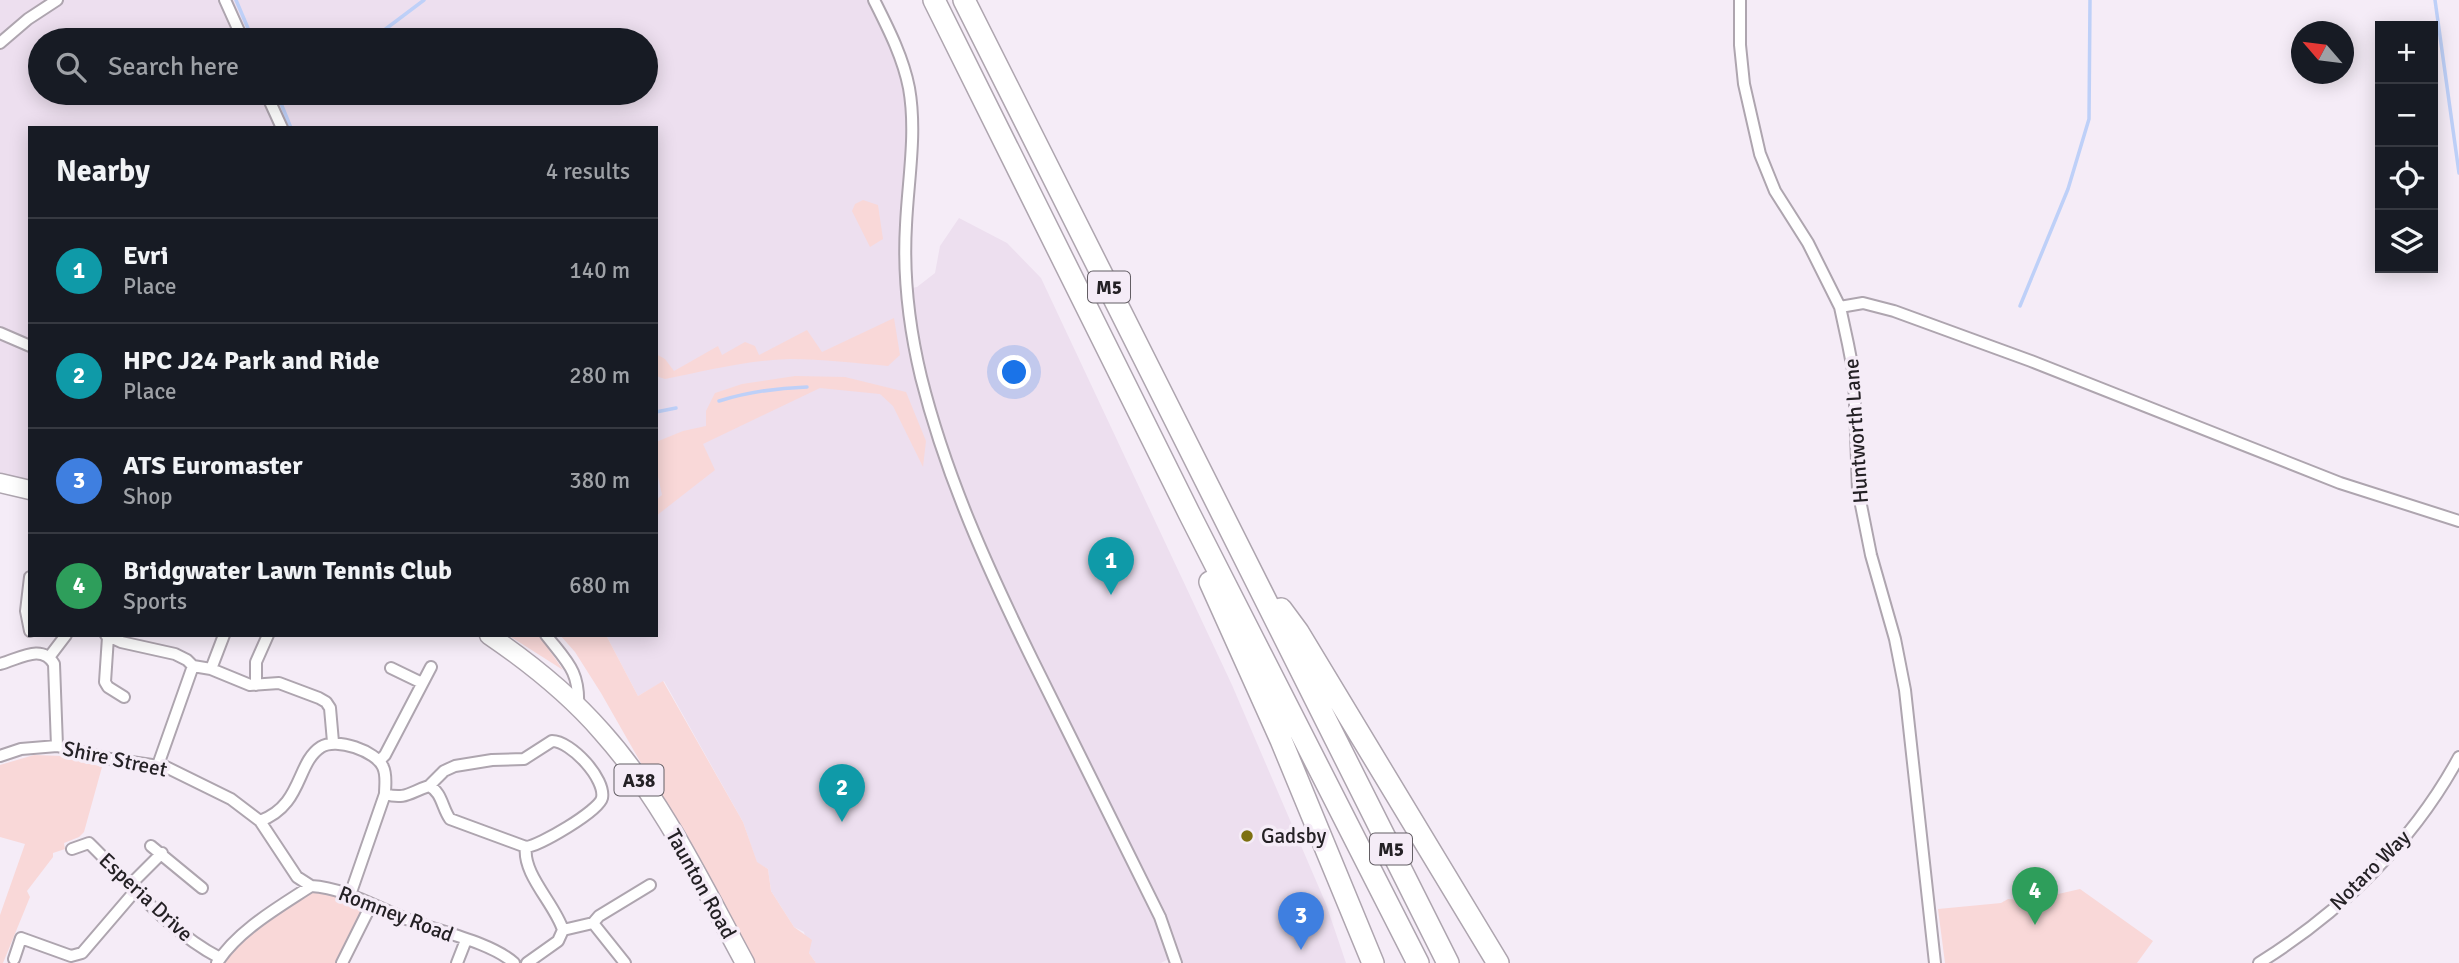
<!DOCTYPE html>
<html lang="en">
<head>
<meta charset="utf-8">
<style>
  :root { --surface:#171b24; --page:#20242c; --text:#f1f3f6; --muted:#9ea1a6; --line:#363941; --accent:#8c9099 }
  body { margin:0; font-family:Signika,sans-serif; background:var(--page); color:var(--text) }
  .controls { position:absolute; right:21px; top:21px; display:grid; overflow:hidden; border-radius:0px; box-shadow:0 4px 18px #0003 }
  .controls button { width:63px; height:63px; display:grid; place-items:center; padding:0; border:0; border-bottom:2px solid var(--line); background:var(--surface); color:var(--text); font:35px sans-serif }
  .compass { position:absolute; left:2291px; top:21px; width:63px; height:63px; border-radius:50%; background:var(--surface); box-shadow:0 4px 18px #0003; rotate:298deg }
  .you { position:absolute; left:1015px; top:373px; width:24px; height:24px; margin:-18px; border:5px solid #fff; border-radius:50%; background:#1a73e8; box-shadow:0 0 0 10px #1a73e833 }
  .badge { display:grid; place-items:center; width:46px; height:46px; border-radius:50%; background:var(--accent); color:#fff; font-size:23px; font-weight:700 }
  .pin { position:absolute; translate:-50% -58px; filter:drop-shadow(0 2px 4px #0008) }
  .pin::after { content:''; position:absolute; top:37px; width:24px; height:21px; background:inherit; clip-path:polygon(0 0,100% 0,50% 100%) }
  .list { margin:0; padding:0; list-style:none }
  h2 { display:flex; justify-content:space-between; align-items:center; height:91px; margin:0; padding:0 28px; font-size:30px }
  h2 small { font-size:23px; font-weight:400; color:var(--muted) }
  .list li { display:grid; grid-template-columns:46px 1fr auto; gap:21px; align-items:center; box-sizing:border-box; height:105px; padding:0 28px; border-top:2px solid var(--line) }
  .list b { display:block; font-size:26px; white-space:nowrap }
  .list p { margin:0; font-size:23px; white-space:nowrap; color:var(--muted) }
  .list em { font-size:23px; font-style:normal; color:var(--muted) }
  .icon { flex:none; width:38px; height:38px; fill:none; stroke:currentColor; stroke-width:2; stroke-linecap:round; stroke-linejoin:round }
  .map { position:relative; flex:none; width:2459px; height:963px; overflow:hidden }
  .search { position:absolute; background:var(--surface); box-shadow:0 4px 18px #0003; left:28px; top:28px; width:630px; height:77px; display:flex; align-items:center; gap:18px; box-sizing:border-box; padding:0 24px; border-radius:38px; color:var(--muted); font-size:26px }
  .panel { position:absolute; background:var(--surface); box-shadow:0 4px 18px #0003; left:28px; top:126px; width:630px; height:511px; border-radius:0px }
  .map>svg:first-child { display:block }
  .built { fill:#eddfef; fill-rule:evenodd }
  .green { fill:#f9d8d8 }
  .lines { fill:none; stroke-linecap:round; stroke-linejoin:round }
  .stream { stroke:#bed0f8; stroke-width:3.5 }
  .minor-casing { stroke:#aea5af; stroke-width:14 }
  .primary-casing { stroke:#aea5af; stroke-width:21 }
  .motorway-casing { stroke:#aea5af; stroke-width:24 }
  .minor { stroke:#fff; stroke-width:10 }
  .primary { stroke:#fff; stroke-width:18 }
  .motorway { stroke:#fff; stroke-width:21 }
  .poi-dot { fill:#7d7010; stroke:#f5ecf7; stroke-width:2.5 }
  .labels { text-anchor:middle; stroke-width:7; stroke-linejoin:round; paint-order:stroke }
  .shield { fill:#f5ecf7; stroke:#635e64; stroke-width:2 }
  .shield-label { font-size:19px; font-weight:bold; fill:#242125 }
  .street-label { font-size:21px; fill:#242125; stroke:#f5ecf7 }
  .poi-label { font-size:21px; fill:#242125; stroke:#f5ecf7; text-anchor:start }
</style>
</head>
<body>
<div class="map">
<svg width="2459" height="963" viewBox="0 0 2459 963">
  <rect width="100%" height="100%" fill="#f5ecf7"/>
  <!-- built -->
  <path class="built" d="M0,0h874l35,88 -2,201 10,-2 18,-14 5,-27 19,-28 48,25 34,35 191,407 94,219 20,59h-170l-2,-7 -13,7h-345l-7,-10 -5,-21 -10,-5 -23,-36 -3,-22 -11,-6 -14,-41 -79,-141 -26,15 -32,-61h50v-507h-626v362l-30,-7zM40,40h606v53h-606z"/>
  <!-- green -->
  <path class="green" d="M863,200l15,5 5,34 -13,8 -18,-36 3,-7z
    M894,318l6,37 -12,11c-33,-3 -65,-7 -98,-7 -42,1 -84,12 -125,20l-9,-3v-22l9,5 9,12 44,-25 4,9 23,-13 10,4 4,9 48,-25 15,22z
    M795,376l50,1 61,15 20,49 -3,26 -30,-61 -13,-12 -60,-6 -117,56 12,26 -59,46v-16l6,-5 -6,-28v-25l27,-11 23,-5v-15l9,-18 27,-9z
    M508,635h31l24,35z
    M560,635h46l32,61 25,-15 80,141 14,40 11,7 3,22 23,36 18,13 -3,13 7,10h-61l-154,-270 -26,-41z
    M34,755l29,1 39,11 -18,65 -5,5 -15,6 1,6 -12,4v4l-26,34 3,6 -27,66h-3v-48l25,-71 -25,-7v-72z
    M311,886l60,19 -29,58h-125l13,-17z
    M2080,889l73,52 -16,22h-192l-7,-54 63,-6 7,-4 20,2z"/>
  <g class="lines">
    <!-- stream -->
    <path class="stream" d="M236,0l17,40
      M2435,0l24,173
      M371,40l53,-40
      M277,93l3,8
      M291,128l-11,-27 14,-8
      M2020,306l48,-117 21,-70 1,-119
      M719,401c29,-9 57,-13 88,-14
      M656,412l20,-4"/>
    <defs>
      <path id="minor" d="M225,0l18,40
        M874,0c14,28 29,57 35,88 8,45 -1,92 -3,137 -3,51 3,102 15,152 25,100 67,192 112,284 43,86 85,171 127,256l16,46
        M1740,0v45l4,39 16,70 15,37 33,52 32,64 8,37 6,31 4,115 13,65 24,84 10,51 30,273
        M0,43l28,-24 29,-19
        M266,93l16,35
        M1840,307l23,-4 31,8 137,50 309,122 119,38
        M0,333l30,13
        M30,577l-4,34 4,20
        M106,635l15,7 54,12 12,6 6,6 18,3 39,16 29,-2 40,15 7,4 4,6 3,34
        M546,635c21,27 34,36 32,72
        M108,637l-3,45 3,5 16,10
        M50,656l16,-21
        M0,664c19,-5 42,-21 54,0l3,82
        M391,668l31,15
        M211,669l13,-34
        M256,685v-23l12,-27
        M0,756l21,-7 36,-3 53,13 56,8 65,32 29,22 37,56 14,9
        M379,761l6,-6 46,-88
        M158,765l35,-99
        M429,786l15,-15 11,-5 37,-6 32,-1 28,-18c19,0 54,38 50,57 -3,13 -63,48 -76,49
        M385,794c21,6 25,-2 44,-8 13,6 13,22 21,33l76,28c-4,27 29,57 37,83l-5,11 -31,22
        M260,821c43,-16 36,-58 61,-74 15,-10 55,4 62,20 4,8 2,18 2,27l-35,101
        M151,846l51,42
        M72,849l17,-6c41,40 80,89 131,115
        M131,884l31,-31
        M593,923l6,-7 51,-31
        M563,930l30,-7 32,40
        M14,959l7,-21 50,18 11,-3 54,-63
        M217,963c21,-33 62,-56 94,-77 36,2 69,24 103,36 28,10 78,21 100,41
        M342,963l29,-58
        M457,963l9,-23
        M2259,963c82,-51 154,-121 200,-206"/>
      <path id="primary" d="M0,483l30,7
        M489,635c41,28 80,59 113,97 60,67 100,152 143,231"/>
      <path id="motorway" d="M934,0l256,515 228,448
        M964,0l484,963
        M1210,582l71,158 92,223
        M1281,609l17,23 200,331"/>
    </defs>
    <!-- minor casing -->
    <use href="#minor" class="minor-casing"/>
    <!-- primary casing -->
    <use href="#primary" class="primary-casing"/>
    <!-- motorway casing -->
    <use href="#motorway" class="motorway-casing"/>
    <!-- minor -->
    <use href="#minor" class="minor"/>
    <!-- primary -->
    <use href="#primary" class="primary"/>
    <!-- motorway -->
    <use href="#motorway" class="motorway"/>
  </g>
  <!-- markers -->
  <circle class="poi-dot" cx="1247" cy="836" r="7"/>
  <g class="labels">
    <!-- shield labels -->
    <g class="shield">
      <rect x="1088" y="271.5" width="42" height="31" rx="5"/>
      <rect x="614.5" y="764.5" width="49" height="31" rx="5"/>
      <rect x="1370" y="833.5" width="42" height="31" rx="5"/>
    </g>
    <g class="shield-label">
      <text x="1109" y="294">M5</text>
      <text x="639" y="787">A38</text>
      <text x="1391" y="856">M5</text>
    </g>
    <!-- street labels -->
    <g class="street-label">
      <text transform="translate(1856 431) rotate(-94)" y="7">Huntworth Lane</text>
      <text transform="translate(115 759) rotate(12)" y="7">Shire Street</text>
      <text transform="translate(2370 870) rotate(-45)" y="7">Notaro Way</text>
      <text transform="translate(701 884) rotate(61)" y="7">Taunton Road</text>
      <text transform="translate(146 897) rotate(43)" y="7">Esperia Drive</text>
      <text transform="translate(396 914) rotate(21)" y="7">Romney Road</text>
    </g>
    <!-- poi labels -->
    <g class="poi-label">
      <text x="1261" y="843">Gadsby</text>
    </g>
  </g>
</svg>
<div class="controls">
<button>+</button>
<button>−</button>
<button><svg class="icon" aria-label="locate" viewBox="0 0 24 24"><circle cx="12" cy="12" r="6"/><path d="M12 2v4M12 18v4M2 12h4M18 12h4"/></svg></button>
<button><svg class="icon" aria-label="layers" viewBox="0 0 24 24"><path d="M12 4l9 5-9 5-9-5zM3 14l9 5 9-5"/></svg></button>
</div>
<svg class="compass" viewBox="-18 -18 36 36"><path d="M0-13l5 13h-10z" fill="#e53935"/><path d="M0 13l5-13h-10z" fill="#9ea1a6"/></svg>
<div class="you"></div>
<div class="pin badge" style="left:1111px;top:595px;background:#0f9aa8">1</div>
<div class="pin badge" style="left:842px;top:822px;background:#0f9aa8">2</div>
<div class="pin badge" style="left:1301px;top:950px;background:#3f7fe0">3</div>
<div class="pin badge" style="left:2035px;top:925px;background:#2e9e5b">4</div>
<div class="search"><svg class="icon" aria-label="search" viewBox="0 0 24 24"><circle cx="10" cy="10" r="6"/><path d="M15 15l6 6"/></svg>Search here</div>
<section class="panel">
<h2>Nearby<small>4 results</small></h2>
<ul class="list">
<li><span class="badge" style="background:#0f9aa8">1</span><div><b>Evri</b><p>Place</p></div><em>140 m</em></li>
<li><span class="badge" style="background:#0f9aa8">2</span><div><b>HPC J24 Park and Ride</b><p>Place</p></div><em>280 m</em></li>
<li><span class="badge" style="background:#3f7fe0">3</span><div><b>ATS Euromaster</b><p>Shop</p></div><em>380 m</em></li>
<li><span class="badge" style="background:#2e9e5b">4</span><div><b>Bridgwater Lawn Tennis Club</b><p>Sports</p></div><em>680 m</em></li>
</ul>
</section>
</div>
</body>
</html>
